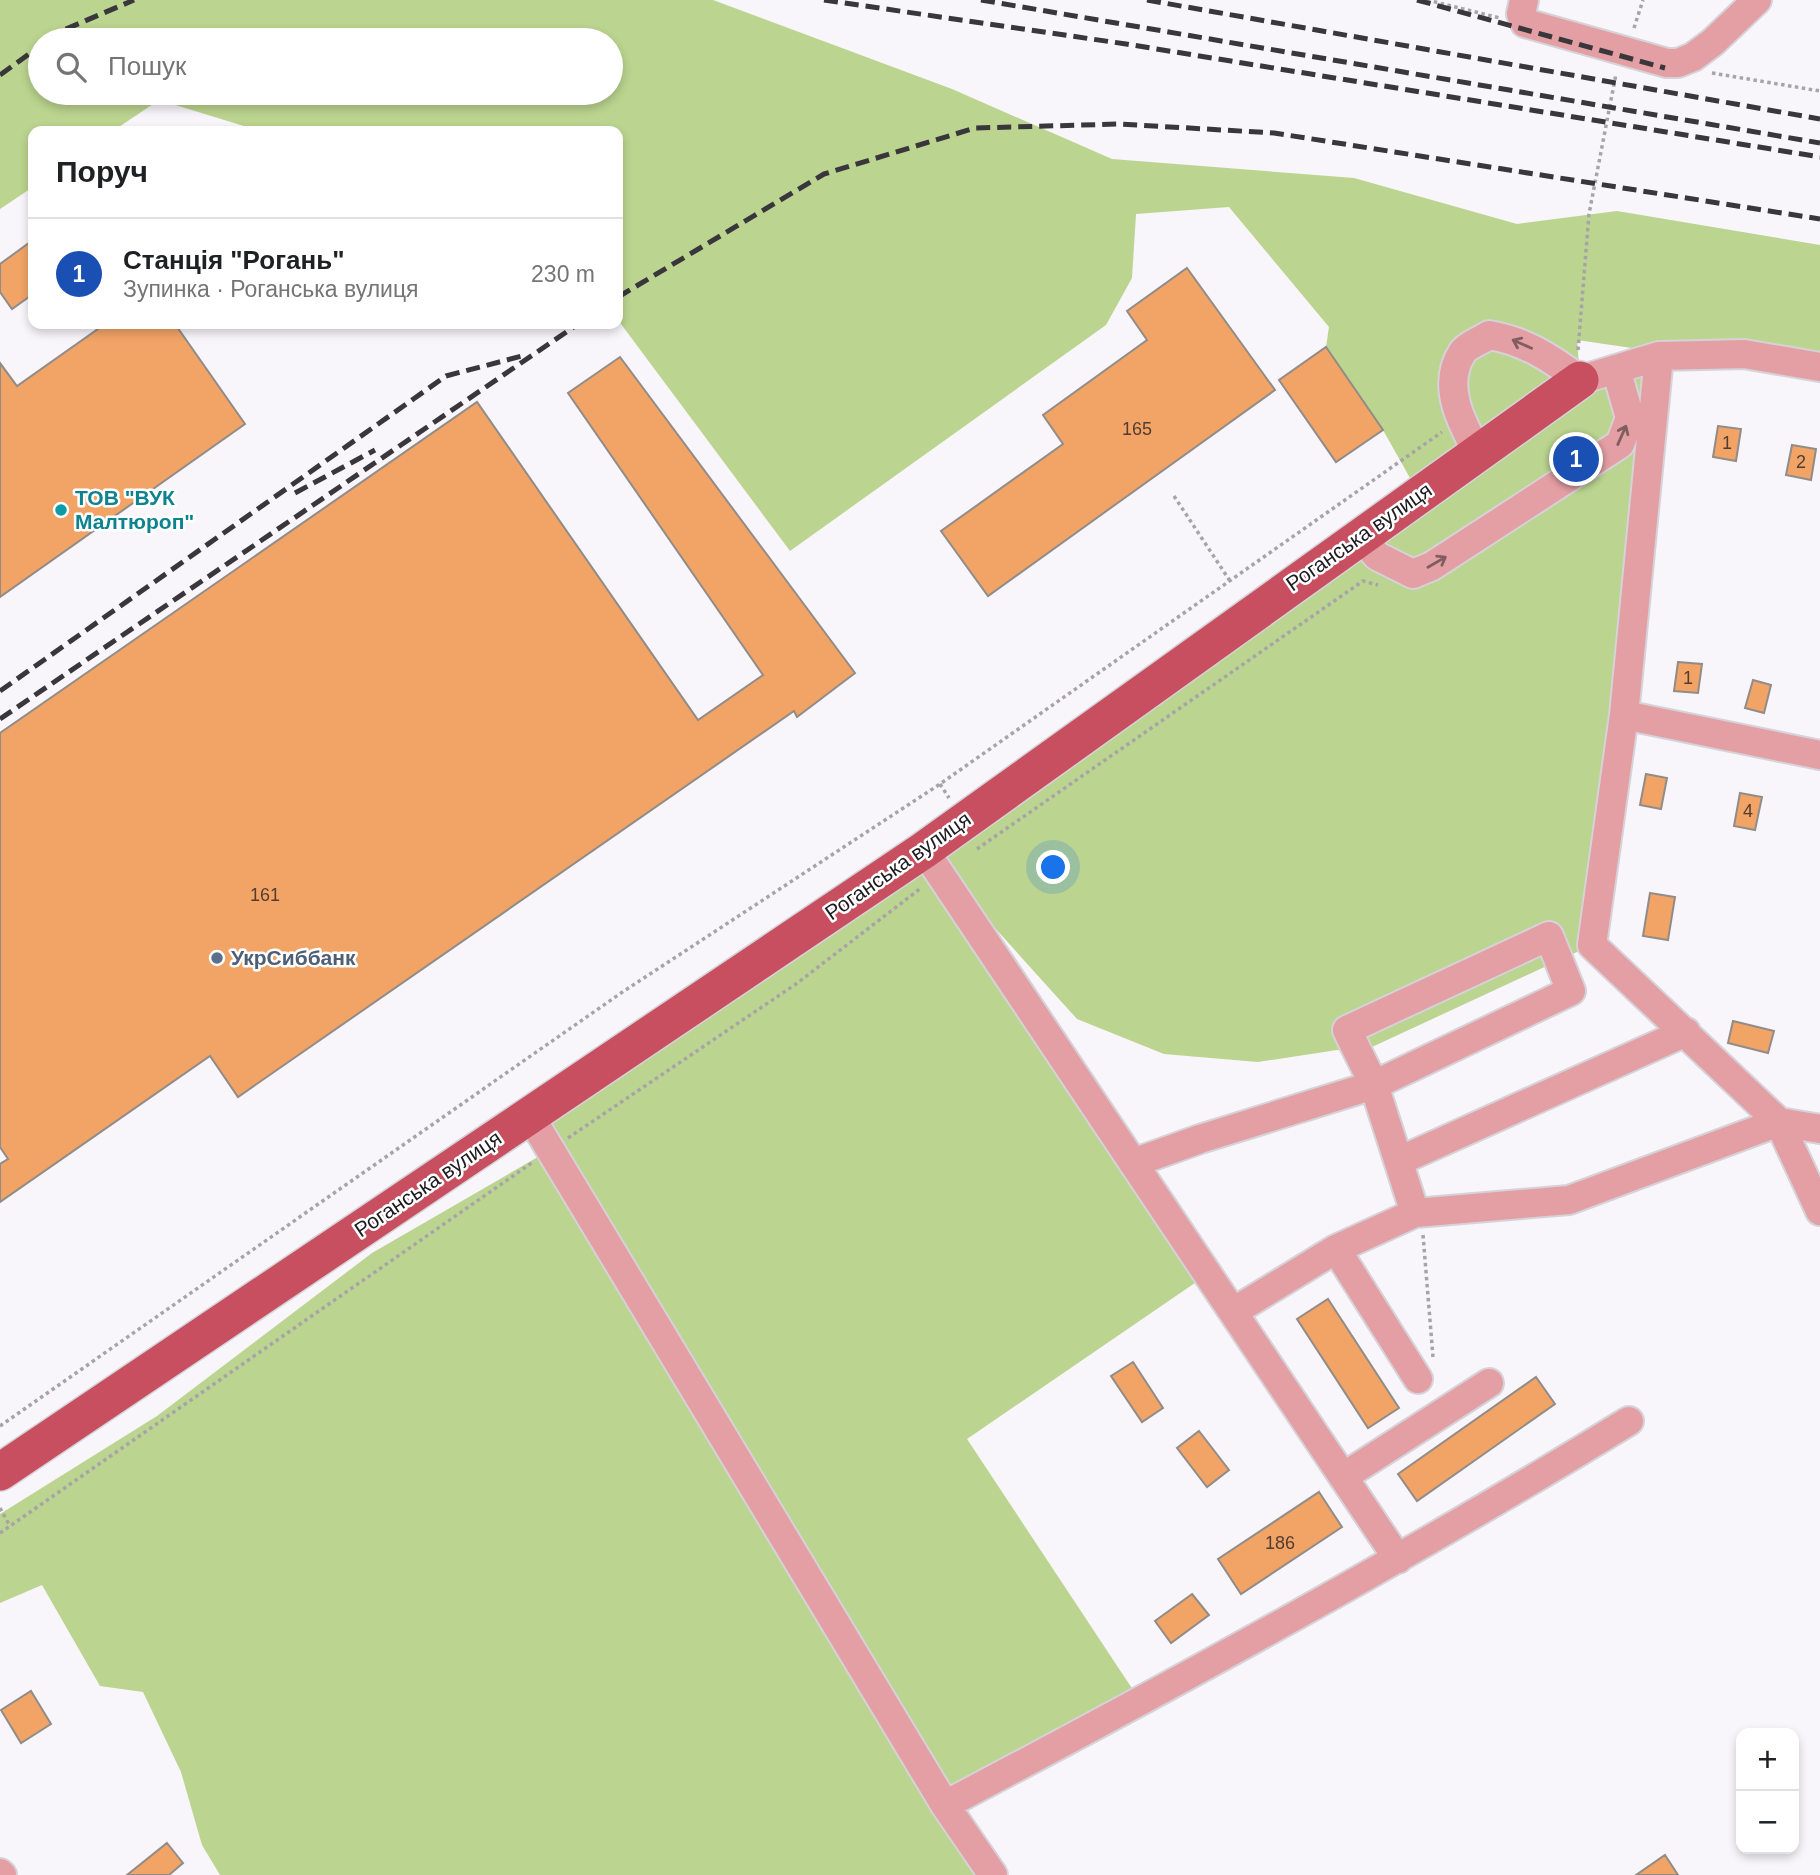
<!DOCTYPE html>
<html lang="uk">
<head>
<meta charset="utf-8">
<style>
  :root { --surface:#fff; --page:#f2f2f2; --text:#202124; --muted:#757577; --line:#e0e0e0; --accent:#b45309 }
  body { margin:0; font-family:Helvetica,sans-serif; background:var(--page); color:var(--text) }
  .controls { position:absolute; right:21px; bottom:21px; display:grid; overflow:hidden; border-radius:14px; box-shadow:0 4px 10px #0003 }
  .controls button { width:63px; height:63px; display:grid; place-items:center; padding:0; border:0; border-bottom:2px solid var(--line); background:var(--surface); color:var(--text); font:35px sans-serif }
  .you { position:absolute; left:1054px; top:868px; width:24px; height:24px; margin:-18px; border:5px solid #fff; border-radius:50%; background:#1a73e8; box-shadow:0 0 0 10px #1a73e833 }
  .badge { display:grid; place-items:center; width:46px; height:46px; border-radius:50%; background:var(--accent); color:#fff; font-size:23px; font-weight:700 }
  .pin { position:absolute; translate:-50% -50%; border:4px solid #fff; box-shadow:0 2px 7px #0006 }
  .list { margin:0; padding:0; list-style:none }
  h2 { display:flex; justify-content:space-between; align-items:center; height:91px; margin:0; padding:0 28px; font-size:30px }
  h2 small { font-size:23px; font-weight:400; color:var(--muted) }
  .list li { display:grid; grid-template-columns:46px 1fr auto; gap:21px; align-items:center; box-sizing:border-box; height:112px; padding:0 28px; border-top:2px solid var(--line) }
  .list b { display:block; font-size:26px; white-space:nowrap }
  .list p { margin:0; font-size:23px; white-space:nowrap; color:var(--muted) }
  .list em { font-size:23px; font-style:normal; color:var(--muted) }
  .icon { flex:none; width:38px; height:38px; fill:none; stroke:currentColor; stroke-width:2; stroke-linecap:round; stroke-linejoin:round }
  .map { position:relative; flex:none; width:1820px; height:1875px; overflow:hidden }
  .search { position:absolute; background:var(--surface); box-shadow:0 4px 10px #0003; left:28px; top:28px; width:595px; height:77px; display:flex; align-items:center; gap:18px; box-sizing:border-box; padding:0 24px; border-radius:38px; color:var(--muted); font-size:26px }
  .panel { position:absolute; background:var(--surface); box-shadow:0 4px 10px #0003; left:28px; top:126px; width:595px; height:203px; border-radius:14px }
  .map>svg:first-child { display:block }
  .green { fill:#bbd48f; fill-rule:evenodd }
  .building { fill:#f2a467; stroke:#918c88; stroke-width:2 }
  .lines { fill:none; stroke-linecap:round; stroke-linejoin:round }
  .minor-casing { stroke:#d5d2d8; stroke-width:32 }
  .major-casing { stroke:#d5d2d8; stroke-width:40 }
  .path { stroke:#a7a4a9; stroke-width:3.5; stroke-dasharray:3.5 3.5; stroke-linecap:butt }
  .minor { stroke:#e39fa4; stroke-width:28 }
  .major { stroke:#c74f5f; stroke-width:37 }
  .rail { stroke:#39373b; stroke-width:5; stroke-dasharray:14 7; stroke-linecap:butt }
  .oneway { stroke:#805d61 }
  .culture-dot { fill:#0f9aa8; stroke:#fff; stroke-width:2.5 }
  .service-dot { fill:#5c6f8a; stroke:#fff; stroke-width:2.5 }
  .labels { text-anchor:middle; stroke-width:5; stroke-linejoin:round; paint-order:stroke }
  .number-label { font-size:18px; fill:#523d30 }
  .culture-label { font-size:21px; font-weight:bold; fill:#0d838f; stroke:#fff; text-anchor:start }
  .street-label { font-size:21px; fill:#1d1b1e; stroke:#fff }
  .service-label { font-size:21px; font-weight:bold; fill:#4e5e75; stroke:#fff; text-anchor:start }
</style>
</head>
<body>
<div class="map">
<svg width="1820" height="1875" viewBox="0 0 1820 1875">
  <rect width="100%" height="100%" fill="#f8f5fb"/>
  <!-- green -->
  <path class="green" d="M0,0h713l239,89 160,70 242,19 163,46 100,-13 203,34v122l-76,-13 -112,-6 -55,-8 3,39 79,-23 -67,589 -233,108 -22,-3 -79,12 -94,-8 -87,-35 -148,-164 279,419 -241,165 174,263 -196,103 48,70h-773l-18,-30 -21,-73 -38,-80 -43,-6 -58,-101 -42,18v-89l157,-98 215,-163 178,-103 -20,-34 889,-622 -36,-64 -57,-83 3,-20 -100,-120 -93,7 -4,64 -26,47 -316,226 -172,-231v-189h-358l-101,-31 -46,31h-80v56l-33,22zM40,40h571v53h-571z"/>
  <!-- building -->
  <path class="building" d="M33,240v54l-21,15 -12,-17v-28z
    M1187,268l88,122 -287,206 -47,-65 122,-87 -20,-29 104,-75 -20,-29z
    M105,324h70l70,100 -245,173v-234l17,23z
    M1326,347l57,83 -47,32 -57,-82z
    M620,357l235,316 -58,44 -3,-6 -556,386 -28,-41 -210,146v-38l8,-5 -8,-12v-414l477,-331 221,318 65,-45 -195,-282z
    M1718,426l23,3 -5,32 -23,-4z
    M1792,445l24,4 -5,31 -25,-5z
    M1678,662l24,2 -4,29 -24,-2z
    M1753,680l18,5 -7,28 -19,-5z
    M1646,774l21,4 -6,31 -21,-4z
    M1740,793l22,4 -7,33 -21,-4z
    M1650,893l25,4 -7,43 -25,-4z
    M1733,1021l41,10 -6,22 -40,-10z
    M1328,1299l71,109 -31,20 -71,-109z
    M1133,1362l30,46 -21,14 -31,-46z
    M1536,1377l19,27 -138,97 -19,-27z
    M1199,1431l30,39 -22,17 -30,-39z
    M1319,1492l23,35 -101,67 -23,-35z
    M1192,1594l17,21 -38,28 -16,-22z
    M31,1691l20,33 -30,19 -20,-33z
    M167,1843l16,20 -14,12h-42z
    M1665,1855l13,20h-42z"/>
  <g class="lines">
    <defs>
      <path id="minor" d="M1524,0l-3,14 4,9 142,40h11l15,-6 20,-15 44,-42
        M1659,356l-35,359 -32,230 187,177 41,89
        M1478,453c-16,-29 -37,-67 -16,-100 4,-7 20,-13 27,-18 36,6 62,23 91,45l79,-24 85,-2 76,13
        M1360,536l17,20 36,18 19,-8 188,-122 10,-26 -14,-49
        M1624,715l196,40
        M924,850l474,709
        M530,1116l415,689 48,70
        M1399,1161l287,-129
        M1133,1163l67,-24 174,-54 197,-94 -22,-55 -202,94 27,55 41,128 -79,36
        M1415,1213l154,-13 210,-78 41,7
        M1233,1312l103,-63 82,130
        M1343,1477l146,-94
        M945,1805c232,-122 461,-247 684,-384
        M0,1873l2,2"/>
      <path id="major" d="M0,1472l924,-622 656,-470"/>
    </defs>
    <!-- minor casing -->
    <use href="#minor" class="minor-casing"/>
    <!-- major casing -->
    <use href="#major" class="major-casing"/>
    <!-- path -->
    <path class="path" d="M1427,0l73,18
      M1634,28l9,-28
      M1712,73l108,18
      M1578,350l11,-136 27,-140
      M1174,496l56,85
      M940,784l9,14
      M977,849l386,-268 15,4
      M568,1138l228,-154 125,-96
      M1423,1235l10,122
      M0,1426l621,-433 319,-209 502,-352
      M0,1508l10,18
      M0,1533l533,-371"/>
    <!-- minor -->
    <use href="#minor" class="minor"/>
    <!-- major -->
    <use href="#major" class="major"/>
    <!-- rail -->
    <path class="rail" d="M824,0l302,44 694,113
      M981,0l839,143
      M1147,0l673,119
      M1417,0l248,68
      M48,40l11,-8 75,-32
      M0,75l40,-29
      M618,297l206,-123 151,-46 145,-4 154,9 546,86
      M295,493l80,-43
      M0,691l446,-315 76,-20
      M0,719l578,-395"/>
  </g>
  <!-- one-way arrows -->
  <defs><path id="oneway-shaft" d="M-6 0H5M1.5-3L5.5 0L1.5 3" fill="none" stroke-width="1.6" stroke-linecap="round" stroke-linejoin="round" transform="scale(1.75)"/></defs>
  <g class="oneway">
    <use href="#oneway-shaft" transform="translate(1522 344) rotate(-156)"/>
    <use href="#oneway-shaft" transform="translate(1622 435) rotate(-66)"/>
    <use href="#oneway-shaft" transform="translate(1437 562) rotate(-30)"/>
  </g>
  <!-- markers -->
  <circle class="culture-dot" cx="61" cy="510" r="7"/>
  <circle class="service-dot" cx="217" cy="958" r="7"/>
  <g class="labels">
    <!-- number labels -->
    <g class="number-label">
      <text x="1137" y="435">165</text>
      <text x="1727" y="449">1</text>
      <text x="1801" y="468">2</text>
      <text x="1688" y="684">1</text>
      <text x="1748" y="817">4</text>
      <text x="265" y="901">161</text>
      <text x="1280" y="1549">186</text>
    </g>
    <!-- culture labels -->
    <g class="culture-label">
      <text x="75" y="505">ТОВ "ВУК<tspan x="75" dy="24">Малтюроп"</tspan></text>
    </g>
    <!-- street labels -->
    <g class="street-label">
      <text transform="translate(1359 537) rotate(-35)" y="7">Роганська вулиця</text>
      <text transform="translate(898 866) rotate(-35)" y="7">Роганська вулиця</text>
      <text transform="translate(428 1184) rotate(-34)" y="7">Роганська вулиця</text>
    </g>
    <!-- service labels -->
    <g class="service-label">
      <text x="231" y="965">УкрСиббанк</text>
    </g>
  </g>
</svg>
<div class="controls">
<button>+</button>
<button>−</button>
</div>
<div class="you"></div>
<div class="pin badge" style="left:1576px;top:459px;background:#1a4fb4">1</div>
<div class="search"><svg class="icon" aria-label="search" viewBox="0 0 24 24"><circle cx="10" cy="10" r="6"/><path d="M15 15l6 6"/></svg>Пошук</div>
<section class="panel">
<h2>Поруч<small></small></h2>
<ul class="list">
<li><span class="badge" style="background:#1a4fb4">1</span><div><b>Станція &quot;Рогань&quot;</b><p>Зупинка · Роганська вулиця</p></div><em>230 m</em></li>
</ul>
</section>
</div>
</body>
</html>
